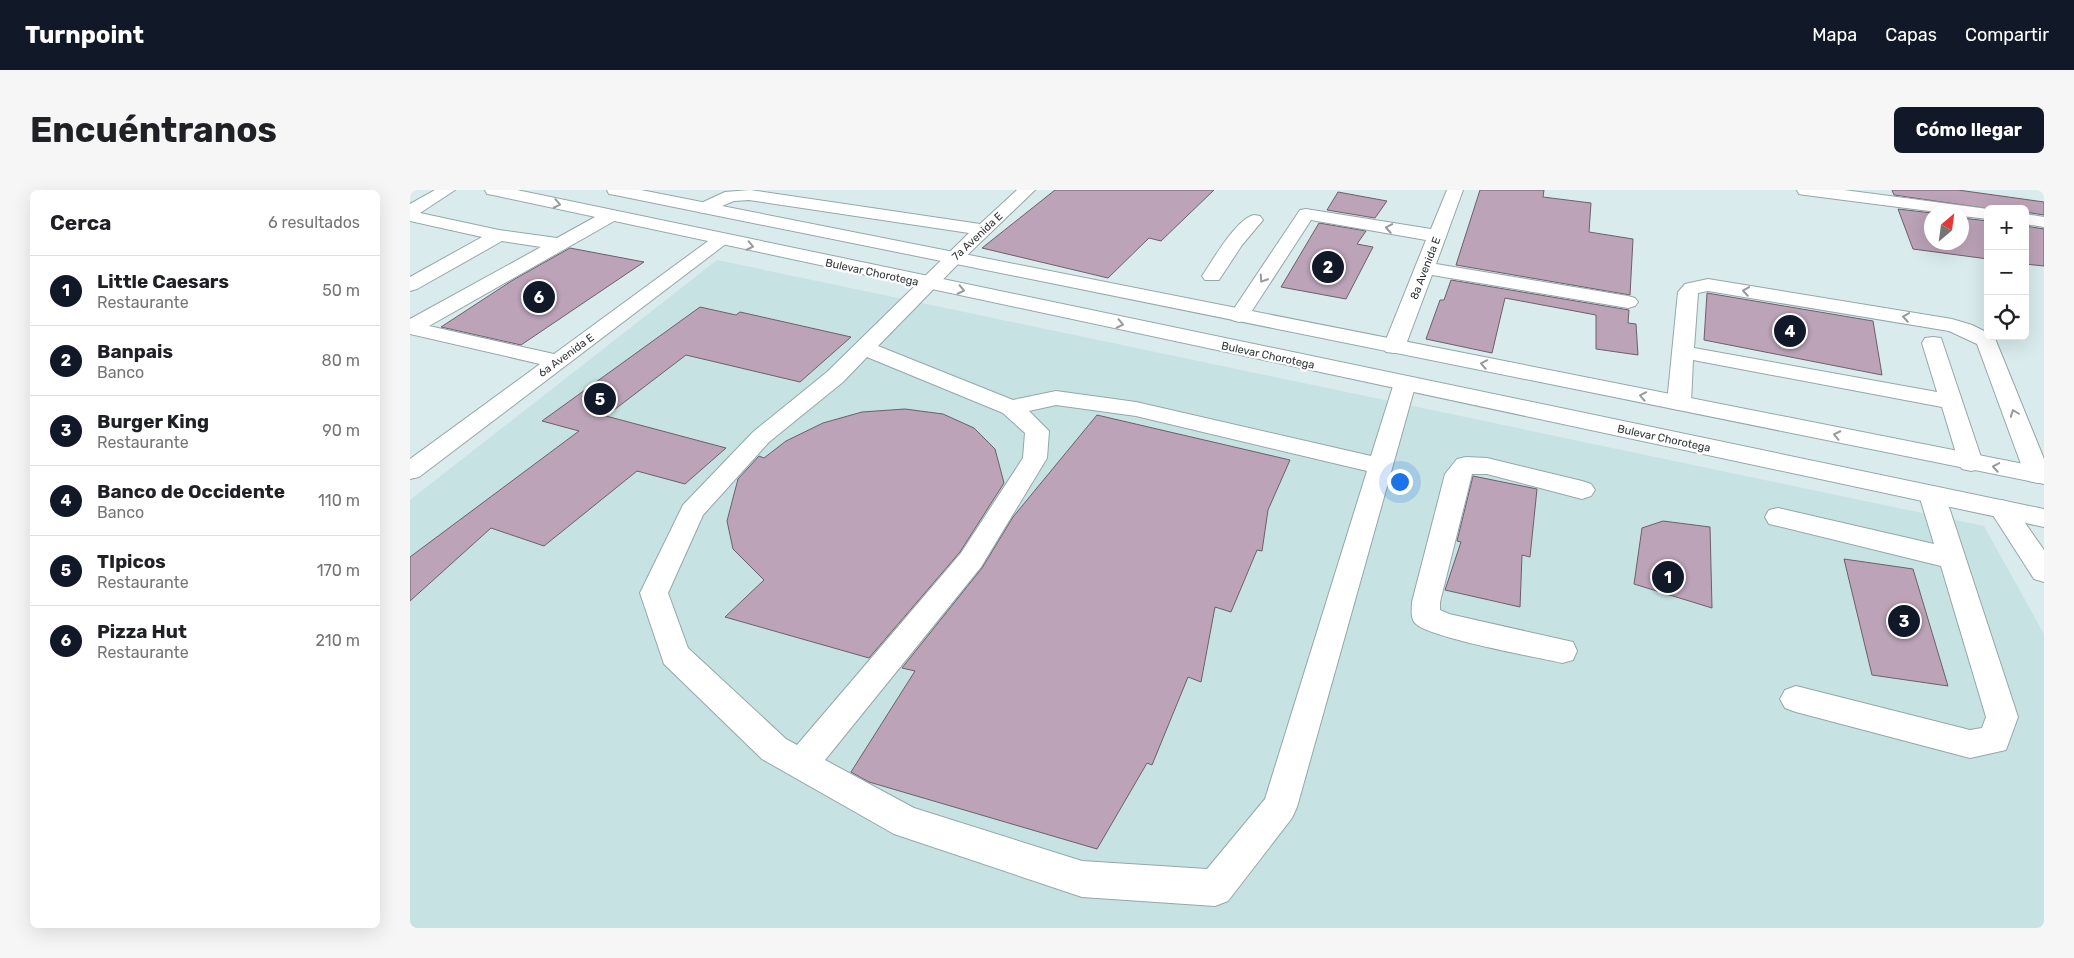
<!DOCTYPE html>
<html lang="es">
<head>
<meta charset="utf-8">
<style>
  :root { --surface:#fff; --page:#f6f6f6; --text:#202124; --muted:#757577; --line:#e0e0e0; --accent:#111827 }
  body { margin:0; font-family:Rubik,sans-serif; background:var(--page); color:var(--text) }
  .controls { position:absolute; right:15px; top:15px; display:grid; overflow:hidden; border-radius:8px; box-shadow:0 5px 20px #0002 }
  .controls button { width:45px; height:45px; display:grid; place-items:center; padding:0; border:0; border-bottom:1px solid var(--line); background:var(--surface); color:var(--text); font:25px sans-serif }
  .compass { position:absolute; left:1514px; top:15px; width:45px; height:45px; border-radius:50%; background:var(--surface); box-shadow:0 5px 20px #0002; rotate:29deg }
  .you { position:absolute; left:989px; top:291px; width:18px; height:18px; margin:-12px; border:4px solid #fff; border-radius:50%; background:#1a73e8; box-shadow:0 0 0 8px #1a73e833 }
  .badge { display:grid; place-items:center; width:32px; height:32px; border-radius:50%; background:var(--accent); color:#fff; font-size:16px; font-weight:700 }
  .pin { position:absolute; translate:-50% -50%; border:2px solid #fff; box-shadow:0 1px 5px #0006 }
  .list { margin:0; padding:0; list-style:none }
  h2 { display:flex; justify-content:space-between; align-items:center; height:65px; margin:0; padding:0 20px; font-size:21px }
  h2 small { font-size:16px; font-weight:400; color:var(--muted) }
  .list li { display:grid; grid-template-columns:32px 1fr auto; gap:15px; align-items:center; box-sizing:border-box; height:70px; padding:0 20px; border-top:1px solid var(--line) }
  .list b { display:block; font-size:19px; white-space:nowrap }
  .list p { margin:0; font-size:16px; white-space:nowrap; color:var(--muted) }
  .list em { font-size:16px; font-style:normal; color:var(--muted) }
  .icon { flex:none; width:28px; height:28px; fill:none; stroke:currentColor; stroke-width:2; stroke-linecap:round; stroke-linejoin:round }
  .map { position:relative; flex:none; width:1634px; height:738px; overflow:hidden; border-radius:8px }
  header { display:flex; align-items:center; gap:30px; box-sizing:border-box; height:70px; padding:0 25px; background:var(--accent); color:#fff }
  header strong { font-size:24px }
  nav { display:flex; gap:28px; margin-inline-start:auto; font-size:18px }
  .intro { display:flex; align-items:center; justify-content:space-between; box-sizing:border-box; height:120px; padding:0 30px }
  h1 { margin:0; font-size:35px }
  .button { padding:12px 22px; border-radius:8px; background:var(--accent); color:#fff; font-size:18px; font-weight:700 }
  main { display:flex; gap:30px; padding:0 30px }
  aside { flex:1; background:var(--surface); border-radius:8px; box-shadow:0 5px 20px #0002 }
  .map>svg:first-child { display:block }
  .built { fill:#c6e2e3 }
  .building { fill:#bca3b8; stroke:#6b6069 }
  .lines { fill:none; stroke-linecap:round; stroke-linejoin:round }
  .minor-casing { stroke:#95a7a8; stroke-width:2 }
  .highway-casing { stroke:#95a7a8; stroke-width:2 }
  .minor { fill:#fff; fill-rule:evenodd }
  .highway { fill:#fff; fill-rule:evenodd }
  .oneway { stroke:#979a9b }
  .labels { text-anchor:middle; stroke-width:4.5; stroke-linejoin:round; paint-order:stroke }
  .far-street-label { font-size:11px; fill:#2f3637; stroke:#fff }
</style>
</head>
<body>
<header>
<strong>Turnpoint</strong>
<nav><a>Mapa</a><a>Capas</a><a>Compartir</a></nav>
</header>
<div class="intro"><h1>Encuéntranos</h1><a class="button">Cómo llegar</a></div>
<main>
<aside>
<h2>Cerca<small>6 resultados</small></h2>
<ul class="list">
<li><span class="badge">1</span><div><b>Little Caesars</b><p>Restaurante</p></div><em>50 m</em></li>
<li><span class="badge">2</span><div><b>Banpais</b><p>Banco</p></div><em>80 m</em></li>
<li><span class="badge">3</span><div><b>Burger King</b><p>Restaurante</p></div><em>90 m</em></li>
<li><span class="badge">4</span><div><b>Banco de Occidente</b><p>Banco</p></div><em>110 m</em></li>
<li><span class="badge">5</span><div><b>TIpicos</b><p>Restaurante</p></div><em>170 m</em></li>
<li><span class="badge">6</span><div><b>Pizza Hut</b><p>Restaurante</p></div><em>210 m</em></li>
</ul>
</aside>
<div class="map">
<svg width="1634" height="738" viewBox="0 0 1634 738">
  <rect width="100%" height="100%" fill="#d9ebed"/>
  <!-- built -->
  <path class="built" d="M307,70l1267,266 60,108v294h-1634v-428z"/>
  <!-- building -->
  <path class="building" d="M645,0h159l-53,51 -12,-3 -41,40 -126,-30z
    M1070,0h64l-1,7 48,6 -2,29 44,7 -3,56 -174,-30z
    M1482,0h66l86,12v13l-19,-3v-3h-35l-96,-14z
    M928,2l49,9 -12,17 -48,-8z
    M1488,19l34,4v29h30v-24l26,3v38l-75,-10z
    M909,33l47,8 -9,13 16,3 -27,52 -65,-12z
    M1615,36l19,3v37l-19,-2z
    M160,58l74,14 -123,83 -80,-18 72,-47z
    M1041,90l178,30 -1,13 8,1 2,31 -42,-6v-34l-91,-17 -13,55 -66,-14 14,-39h4z
    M1297,103l166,28 9,54 -178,-35z
    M290,117l36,8 4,-3 111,25 -51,45 -114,-27 -80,61 120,32 -41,36 -48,-13 -93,75 -53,-18 -81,73v-44l169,-126 -37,-10z
    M495,219l38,5 31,14 21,21 9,34 -44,69 -91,106 -144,-41 39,-37 -31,-31 -6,-28 11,-42 21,-23 5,2 22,-17 37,-18 39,-11z
    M687,225l193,45 -22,50 -6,41 -5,-1 -26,62 -16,-5 -14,75 -13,-5 -36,88 -5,-2 -50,86 -228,-67 -18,-10 64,-101 -13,-3 80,-100 31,-51z
    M1063,286l64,13 -7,68 -8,-2 -2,52 -75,-17 16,-48 -4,-1z
    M1253,331l47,6 2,81 -78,-24 8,-56z
    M1434,369l69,10 35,117 -76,-11z"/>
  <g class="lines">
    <defs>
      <path id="minor" d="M25,0h20l-35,23 79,17 58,8 47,-26h12l3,4 -3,4 -187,106 125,28 161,-118h14l2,4 -312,237 -9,2v-20l130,-95 -130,-30v-15l131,-72 -39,-6 -85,48 -7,2v-14l72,-40 -72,-16v-17z
        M340,0l230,34 37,-34h18l-76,73 -81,83 135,54 43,-9 80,11 235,54 23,-73 3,-5 8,-2 8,2 3,5 -119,424 -5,11 -64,83 -13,5 -133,-9 -188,-63 -132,-75 -98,-95 -24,-71 43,-88 70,-73 74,-60 142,-139 -220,-33 -15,1 -29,12 -6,-1 -3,-4 3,-4 26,-12zM457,167l136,56 22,20 -2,25 -62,95 -164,192 -11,-6 -98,-91 -20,-55 35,-78 66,-73 74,-60zM646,215l80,11 231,55 -102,328 -58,70 -125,-8 -168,-53 -89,-48 156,-193 66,-109 2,-27 -20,-20z
        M1037,0h16l-27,74 192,32 7,2 3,4 -3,4 -7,2 -196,-33 -27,72 -3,5 -8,1 -8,-1 -3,-5 43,-107 -115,-20 -65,100 -7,2 -7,-2 -3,-4 71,-106 6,-1 125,20z
        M1387,0h47l144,19v10l-26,-3v-4h-25l-132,-17 -6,-1z
        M1615,24l19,3v10l-19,-3z
        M844,25l6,1 3,4 -21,25 -23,35h-14l-3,-4c11,-16 34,-57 52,-61z
        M1298,89l244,40 20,6 16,8v3h6l50,123v23l-6,1 -9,-2 -4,-6 -48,-131 -28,-13 -241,-40 -10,2 -4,55 243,44 -15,-49 3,-5 8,-1 8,1 42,125 -3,6 -9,2 -9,-2 -3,-6 -17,-56 -249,-47 -2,43 -4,5 -8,2 -8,-2 -4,-5 11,-111 7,-8z
        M1056,267l21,1 95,23 9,3 4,6 -4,6 -9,3 -95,-25h-15l-32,128v8l9,4 124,28 4,9 -4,9 -11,3c-26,-6 -131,-25 -146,-39 -6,-5 -4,-15 -4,-22l33,-128 12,-15z
        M1522,296l9,3 4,6 73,222 -12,33 -36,8 -174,-46 -11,-4 -5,-9 5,-9 11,-4 174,44 12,-2 4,-11 -45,-151 -163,-40 -9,-2 -4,-7 4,-7 9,-2 156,36 -15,-49 4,-6z
        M1592,310l9,3 33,47v32l-10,-3 -45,-70 4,-6z"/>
      <path id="highway" d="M75,0h32l1527,319v18l-1551,-332 -6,-1z
        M197,0h34l1403,278v16l-1429,-289 -6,-1z"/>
    </defs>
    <!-- minor casing -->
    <use href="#minor" class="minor-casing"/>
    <!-- highway casing -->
    <use href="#highway" class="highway-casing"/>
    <!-- minor -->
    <use href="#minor" class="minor"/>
    <!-- highway -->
    <use href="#highway" class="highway"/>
  </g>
  <!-- one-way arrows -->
  <defs><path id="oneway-chevron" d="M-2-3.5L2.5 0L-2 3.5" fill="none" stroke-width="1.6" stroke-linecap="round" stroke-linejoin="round" transform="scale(1.25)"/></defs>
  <g class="oneway">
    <use href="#oneway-chevron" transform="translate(147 14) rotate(12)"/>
    <use href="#oneway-chevron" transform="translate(979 38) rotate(-170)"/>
    <use href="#oneway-chevron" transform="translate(340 56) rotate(12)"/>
    <use href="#oneway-chevron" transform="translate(853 89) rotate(123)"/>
    <use href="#oneway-chevron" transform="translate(551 100) rotate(12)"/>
    <use href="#oneway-chevron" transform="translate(1336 101) rotate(-171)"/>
    <use href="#oneway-chevron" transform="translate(1496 127) rotate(-171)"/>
    <use href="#oneway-chevron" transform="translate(710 134) rotate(12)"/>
    <use href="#oneway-chevron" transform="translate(1074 174) rotate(-169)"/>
    <use href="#oneway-chevron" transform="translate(1233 206) rotate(-169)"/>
    <use href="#oneway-chevron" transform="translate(1604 223) rotate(-111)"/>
    <use href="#oneway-chevron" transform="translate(1427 245) rotate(-168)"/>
    <use href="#oneway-chevron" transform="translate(1586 277) rotate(-170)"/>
  </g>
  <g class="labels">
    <!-- far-street labels -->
    <g class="far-street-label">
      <text transform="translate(567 46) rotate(-43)" y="4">7a Avenida E</text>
      <text transform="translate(1015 78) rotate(-69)" y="4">8a Avenida E</text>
      <text transform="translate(462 82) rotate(12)" y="4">Bulevar Chorotega</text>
      <text transform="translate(156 165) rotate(-36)" y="4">6a Avenida E</text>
      <text transform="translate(858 165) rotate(12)" y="4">Bulevar Chorotega</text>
      <text transform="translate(1254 248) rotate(12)" y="4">Bulevar Chorotega</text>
    </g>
  </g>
</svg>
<div class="controls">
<button>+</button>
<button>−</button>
<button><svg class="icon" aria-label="locate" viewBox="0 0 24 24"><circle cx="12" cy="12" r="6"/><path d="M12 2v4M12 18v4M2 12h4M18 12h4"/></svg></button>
</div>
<svg class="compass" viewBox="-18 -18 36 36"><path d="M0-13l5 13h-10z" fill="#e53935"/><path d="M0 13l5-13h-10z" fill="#757577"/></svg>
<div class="you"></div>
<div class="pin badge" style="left:1258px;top:387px">1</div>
<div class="pin badge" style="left:918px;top:77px">2</div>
<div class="pin badge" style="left:1494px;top:431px">3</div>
<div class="pin badge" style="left:1380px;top:141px">4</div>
<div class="pin badge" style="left:190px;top:209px">5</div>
<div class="pin badge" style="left:129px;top:107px">6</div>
</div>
</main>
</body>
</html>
